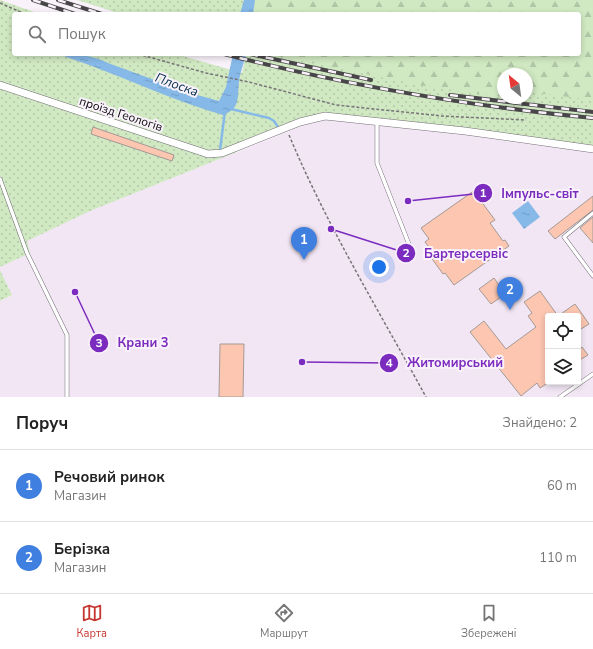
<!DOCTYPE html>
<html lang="uk">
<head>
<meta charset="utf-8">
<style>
  :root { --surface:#fff; --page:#f2f2f2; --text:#222; --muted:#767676; --line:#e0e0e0; --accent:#c53730 }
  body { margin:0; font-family:"Nunito Sans",sans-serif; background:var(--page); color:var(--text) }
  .controls { position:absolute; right:12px; bottom:12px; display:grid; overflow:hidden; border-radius:4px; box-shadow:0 2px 6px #0003 }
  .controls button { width:36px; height:36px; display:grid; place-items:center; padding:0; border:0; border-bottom:1px solid var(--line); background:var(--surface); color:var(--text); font:20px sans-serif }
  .compass { position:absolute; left:497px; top:68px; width:36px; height:36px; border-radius:50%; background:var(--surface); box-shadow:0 2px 6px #0003; rotate:331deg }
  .you { position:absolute; left:379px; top:267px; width:14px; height:14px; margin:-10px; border:3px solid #fff; border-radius:50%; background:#1a73e8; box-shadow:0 0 0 6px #1a73e833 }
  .badge { display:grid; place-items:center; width:26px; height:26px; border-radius:50%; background:var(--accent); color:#fff; font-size:13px; font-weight:700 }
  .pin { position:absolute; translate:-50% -33px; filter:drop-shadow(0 1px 2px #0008) }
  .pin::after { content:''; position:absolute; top:21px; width:14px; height:12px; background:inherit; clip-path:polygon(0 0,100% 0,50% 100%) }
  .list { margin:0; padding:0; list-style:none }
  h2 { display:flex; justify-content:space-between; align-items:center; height:52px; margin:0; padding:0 16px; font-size:17px }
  h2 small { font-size:13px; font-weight:400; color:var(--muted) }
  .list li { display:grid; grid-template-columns:26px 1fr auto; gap:12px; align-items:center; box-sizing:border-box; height:72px; padding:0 16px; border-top:1px solid var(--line) }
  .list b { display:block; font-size:15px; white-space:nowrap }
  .list p { margin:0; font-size:13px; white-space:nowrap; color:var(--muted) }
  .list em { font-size:13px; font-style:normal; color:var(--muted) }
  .icon { flex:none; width:22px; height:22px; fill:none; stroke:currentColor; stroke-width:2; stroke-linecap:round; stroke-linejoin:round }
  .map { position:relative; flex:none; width:593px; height:397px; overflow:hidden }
  .search { position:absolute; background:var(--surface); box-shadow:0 2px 6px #0003; left:12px; right:12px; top:12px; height:44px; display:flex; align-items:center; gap:10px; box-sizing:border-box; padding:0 14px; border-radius:4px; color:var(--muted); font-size:15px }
  .sheet { height:196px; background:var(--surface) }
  nav { display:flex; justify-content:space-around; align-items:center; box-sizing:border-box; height:56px; border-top:1px solid var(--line); background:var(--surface); font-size:11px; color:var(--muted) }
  nav a { display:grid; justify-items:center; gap:2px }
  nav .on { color:var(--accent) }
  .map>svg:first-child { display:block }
  .built { fill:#f2e6f5; fill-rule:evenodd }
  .grass { fill:url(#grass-dots); fill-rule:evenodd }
  .forest { fill:url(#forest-firs) }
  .water { fill:url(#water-ripples) }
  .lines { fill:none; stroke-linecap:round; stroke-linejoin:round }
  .stream { stroke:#86b9e8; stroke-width:2.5 }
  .building { fill:#fcc6b0; stroke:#a39a96 }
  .lane-casing { stroke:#726c73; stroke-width:4.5 }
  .street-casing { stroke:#726c73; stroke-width:8 }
  .path { stroke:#787378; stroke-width:1.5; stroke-dasharray:3 2; stroke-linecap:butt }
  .lane { stroke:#fff; stroke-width:3.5 }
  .street { stroke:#fff; stroke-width:7 }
  .rail-casing { stroke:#49464a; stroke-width:4 }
  .rail { stroke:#f9f2fa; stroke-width:2.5; stroke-dasharray:8; stroke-linecap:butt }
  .labels { text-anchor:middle; stroke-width:4; stroke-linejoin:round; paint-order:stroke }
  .street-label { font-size:12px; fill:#0d0b0d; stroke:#f9f2fa }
  .water-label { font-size:13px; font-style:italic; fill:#072f4e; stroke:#f9f2fa }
  .leader { fill:none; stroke:#7b2cbf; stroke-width:1.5 }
  .callout-dot { fill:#7b2cbf; stroke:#f9f2fa; stroke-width:1.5 }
  .mark-label { font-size:12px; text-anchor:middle; font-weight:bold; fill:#fff }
  .callout-label { font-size:13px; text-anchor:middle; font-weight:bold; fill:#7b2cbf; stroke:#f9f2fa; stroke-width:4; stroke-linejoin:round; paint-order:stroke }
</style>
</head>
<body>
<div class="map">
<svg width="593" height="397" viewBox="0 0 593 397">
  <defs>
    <pattern id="grass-dots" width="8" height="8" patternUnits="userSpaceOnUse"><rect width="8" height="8" fill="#d0e9c2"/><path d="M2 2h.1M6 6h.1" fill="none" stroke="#b1c6a6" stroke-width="1.8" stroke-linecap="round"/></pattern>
    <pattern id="forest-firs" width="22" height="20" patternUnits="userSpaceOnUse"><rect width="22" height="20" fill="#d0e9c2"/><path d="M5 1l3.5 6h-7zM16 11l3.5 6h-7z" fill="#b1c6a6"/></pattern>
    <pattern id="water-ripples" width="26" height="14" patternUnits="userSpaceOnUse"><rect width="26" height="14" fill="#86b9e8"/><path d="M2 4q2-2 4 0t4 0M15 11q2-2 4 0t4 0" fill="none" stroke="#729ec6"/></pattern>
  </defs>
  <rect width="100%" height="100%" fill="#f9f2fa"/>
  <!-- built -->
  <path class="built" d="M326,120l138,15 129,18v244h-593v-96l12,-6 -12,-25v-3l30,-14 -4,-12 64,-30 212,-85zM548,316h30v66h-30z"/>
  <!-- grass -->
  <path class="grass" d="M0,0l40,14h-26v40h162l66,19 4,-19h333v-40h-458l-44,-14h516v149l-268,-33 -90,32 2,4 -147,59 -63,30 3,12 -30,14zM503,74h24v24h-24z
    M0,270l12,25 -12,6z"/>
  <!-- forest -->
  <path class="forest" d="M255,0h338v100l-64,-8 -1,8 -15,-2h14v-24h-24v23l-78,-11 -158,-32h312v-40h-326z"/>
  <!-- water -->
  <path class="water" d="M244,0h11l-2,14h-13z
    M59,54c18,0 33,1 49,9l82,30 29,8 7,-14 7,-33h13c-2,9 -6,19 -7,28 -2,16 2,26 -16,33 -42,-12 -81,-30 -121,-45 -14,-6 -29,-10 -43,-16z
    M528,201l12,16 -16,12 -12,-16z"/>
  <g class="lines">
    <!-- stream -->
    <path class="stream" d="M231,109l38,9 5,3 4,6
      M220,150l5,-39"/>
  </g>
  <!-- building -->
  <path class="building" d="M93,127l81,28 -2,6 -81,-27z
    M475,190l4,6 -1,1 17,23 -5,3 13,18 2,-1 4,6 -55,39 -9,-12 -2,1 -13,-18 4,-2 -9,-12 4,-3 -8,-11z
    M593,196v14l-38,29 -7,-8z
    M593,217v26l-13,-15z
    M494,278l11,16 -14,10 -12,-15z
    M540,291l18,25h-10v67l-8,5 -3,-5 -16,13 -51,-64 14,-11 22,28 30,-22 -8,-11 4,-3 -8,-11z
    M575,304l14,20 -11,7v-15h-20z
    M220,344h24l-1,53h-24z
    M582,347l6,8 -10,6v-11z"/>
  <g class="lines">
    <defs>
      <path id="lane" d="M377,122v41l35,89
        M0,179l27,74 40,82v62
        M593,213l-29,24 29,39
        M560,397l33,-23"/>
      <path id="street" d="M0,85l208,69 14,-1 78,-31 25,-6 140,15 128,18"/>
    </defs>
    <!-- lane casing -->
    <use href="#lane" class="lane-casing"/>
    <!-- street casing -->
    <use href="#street" class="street-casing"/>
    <!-- path -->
    <path class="path" d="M0,3l25,11
      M138,54l68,19 43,9 87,23 106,11 84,4
      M289,135c38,91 90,176 137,262"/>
    <!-- lane -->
    <use href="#lane" class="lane"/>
    <!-- street -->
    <use href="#street" class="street"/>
    <defs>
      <path id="rail" d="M33,0l42,14
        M58,0l44,14
        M224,54c121,31 245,52 369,64
        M250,54l121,26
        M450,95l143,17"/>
    </defs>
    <!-- rail casing -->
    <use href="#rail" class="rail-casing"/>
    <!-- rail -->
    <use href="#rail" class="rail"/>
  </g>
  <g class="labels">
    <!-- street labels -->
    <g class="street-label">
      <text transform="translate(121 114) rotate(18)" y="4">проїзд Геологів</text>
    </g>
    <!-- water labels -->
    <g class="water-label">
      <text transform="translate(177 84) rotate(20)" y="5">Плоска</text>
    </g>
  </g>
  <!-- callouts -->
  <path class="leader" d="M408 201L483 193M331 229L406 253M75 292L99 343M302 362L389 363"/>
  <g class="callout-dot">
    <circle cx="408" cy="201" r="4"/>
    <circle cx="331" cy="229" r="4"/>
    <circle cx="75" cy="292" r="4"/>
    <circle cx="302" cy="362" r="4"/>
    <circle cx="483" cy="193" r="10"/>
    <circle cx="406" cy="253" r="10"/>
    <circle cx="99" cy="343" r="10"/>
    <circle cx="389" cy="363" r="10"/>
  </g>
  <g class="mark-label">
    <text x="483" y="197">1</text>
    <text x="406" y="257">2</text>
    <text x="99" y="347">3</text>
    <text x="389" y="367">4</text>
  </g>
  <g class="callout-label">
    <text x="540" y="198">Імпульс-світ</text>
    <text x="466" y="258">Бартерсервіс</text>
    <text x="143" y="347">Крани 3</text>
    <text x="455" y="367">Житомирський</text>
  </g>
</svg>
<div class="controls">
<button><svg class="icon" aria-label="locate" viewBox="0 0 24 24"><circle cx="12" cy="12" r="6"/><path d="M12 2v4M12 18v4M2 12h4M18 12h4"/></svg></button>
<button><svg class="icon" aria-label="layers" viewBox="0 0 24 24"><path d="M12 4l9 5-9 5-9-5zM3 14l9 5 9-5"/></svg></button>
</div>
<svg class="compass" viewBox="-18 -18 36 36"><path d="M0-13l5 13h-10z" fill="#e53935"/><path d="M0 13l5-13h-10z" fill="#767676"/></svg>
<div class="you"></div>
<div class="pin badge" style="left:304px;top:260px;background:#3f7fe0">1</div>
<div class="pin badge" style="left:510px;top:310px;background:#3f7fe0">2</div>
<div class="search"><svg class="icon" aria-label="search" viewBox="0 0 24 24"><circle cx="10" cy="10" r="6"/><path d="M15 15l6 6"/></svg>Пошук</div>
</div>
<section class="sheet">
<h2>Поруч<small>Знайдено: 2</small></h2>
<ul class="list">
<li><span class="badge" style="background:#3f7fe0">1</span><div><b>Речовий ринок</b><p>Магазин</p></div><em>60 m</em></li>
<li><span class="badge" style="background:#3f7fe0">2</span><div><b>Берізка</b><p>Магазин</p></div><em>110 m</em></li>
</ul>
</section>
<nav>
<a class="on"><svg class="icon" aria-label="map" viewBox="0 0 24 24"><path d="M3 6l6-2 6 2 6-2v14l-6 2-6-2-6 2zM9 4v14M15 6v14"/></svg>Карта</a>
<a><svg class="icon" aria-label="directions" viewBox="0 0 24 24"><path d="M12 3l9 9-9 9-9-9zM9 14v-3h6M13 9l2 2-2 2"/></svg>Маршрут</a>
<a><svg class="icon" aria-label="saved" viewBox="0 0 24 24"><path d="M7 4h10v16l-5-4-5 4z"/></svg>Збережені</a>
</nav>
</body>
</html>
